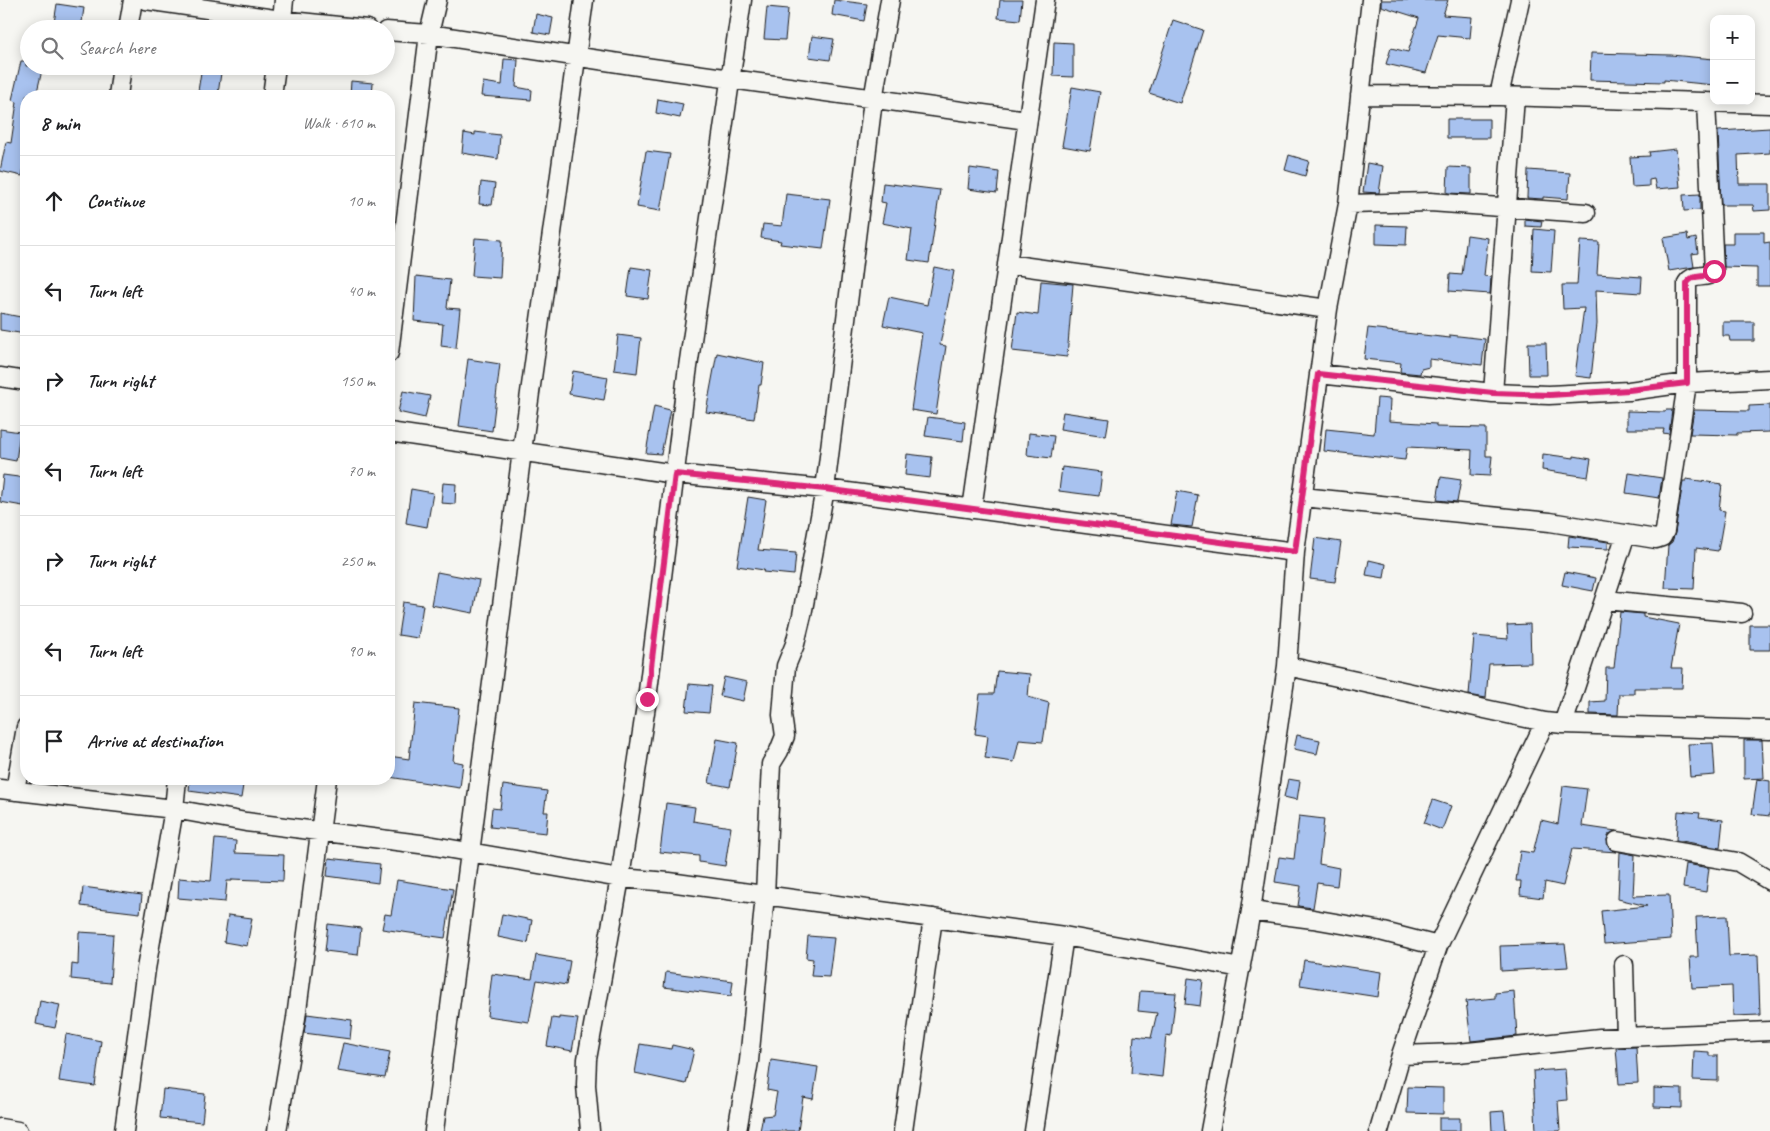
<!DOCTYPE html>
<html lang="en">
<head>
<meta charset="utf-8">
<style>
  :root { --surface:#fff; --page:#f6f6f6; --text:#202124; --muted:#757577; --line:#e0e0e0 }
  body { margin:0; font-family:Caveat,sans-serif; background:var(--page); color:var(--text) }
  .controls { position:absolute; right:15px; top:15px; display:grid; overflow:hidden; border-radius:10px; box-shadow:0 2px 12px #0003 }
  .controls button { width:45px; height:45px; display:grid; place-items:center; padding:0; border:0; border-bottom:1px solid var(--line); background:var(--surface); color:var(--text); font:25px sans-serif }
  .stop { position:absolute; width:15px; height:15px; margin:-11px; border:4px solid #db2777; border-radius:50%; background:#fff }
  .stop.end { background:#db2777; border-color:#fff; box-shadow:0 1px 5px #0008 }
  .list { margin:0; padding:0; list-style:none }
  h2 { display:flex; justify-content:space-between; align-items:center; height:65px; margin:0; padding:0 20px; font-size:21px }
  h2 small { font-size:16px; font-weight:400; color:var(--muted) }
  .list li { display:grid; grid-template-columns:32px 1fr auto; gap:15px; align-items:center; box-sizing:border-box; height:90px; padding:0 20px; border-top:1px solid var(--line) }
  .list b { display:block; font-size:19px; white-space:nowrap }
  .list em { font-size:16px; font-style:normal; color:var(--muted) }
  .icon { flex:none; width:28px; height:28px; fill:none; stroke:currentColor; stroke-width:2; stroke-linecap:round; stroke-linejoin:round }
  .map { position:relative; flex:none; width:1770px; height:1131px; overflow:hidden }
  .search { position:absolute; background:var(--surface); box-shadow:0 2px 12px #0003; left:20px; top:20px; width:375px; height:55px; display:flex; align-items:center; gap:12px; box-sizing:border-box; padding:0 18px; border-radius:28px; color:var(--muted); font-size:19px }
  .panel { position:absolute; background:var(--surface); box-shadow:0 2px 12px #0003; left:20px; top:90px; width:375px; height:695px; border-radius:20px }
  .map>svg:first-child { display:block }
  .building { fill:#a8c2ef; stroke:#1c1c1c }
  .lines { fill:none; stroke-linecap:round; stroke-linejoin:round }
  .street-casing { stroke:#1c1c1c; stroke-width:21 }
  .street { stroke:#f6f6f2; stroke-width:18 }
  .route { stroke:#db2777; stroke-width:6 }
</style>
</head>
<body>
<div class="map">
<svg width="1770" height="1131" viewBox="0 0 1770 1131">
  <rect width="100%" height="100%" fill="#f6f6f2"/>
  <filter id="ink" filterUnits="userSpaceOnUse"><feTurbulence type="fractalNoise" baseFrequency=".02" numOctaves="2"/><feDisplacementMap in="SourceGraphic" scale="10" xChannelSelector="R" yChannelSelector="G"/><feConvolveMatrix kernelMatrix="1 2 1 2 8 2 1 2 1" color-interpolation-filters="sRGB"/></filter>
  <g filter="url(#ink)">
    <!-- building -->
    <path class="building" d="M834,0l33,4 -3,17 -32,-6z
      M1000,0h22l-2,20 -22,-2z
      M1381,0h67l-5,15 29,2 -2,21 -32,-3 -12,38 -40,-9 5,-16 17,4 11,-34 -38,-12z
      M57,4l27,4 -3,21h-28z
      M767,7l21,2 -3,31 -21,-1z
      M536,14l17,4 -3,17 -17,-3z
      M1173,20l30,10 -23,73 -31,-10z
      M812,36l22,3 -4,21 -21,-3z
      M1054,42l19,1v34l-20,-1z
      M1591,53l80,2 43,4v26l-50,-5v2l-74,-2z
      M504,59l14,1 -2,27 16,3 -1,10 -50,-4 2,-14 19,3z
      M21,61h5v5h17l-7,30h-10v62l-4,18 -22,-5 6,-29 5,1 6,-41 -5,-2z
      M202,66h20l-4,28 -20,-3z
      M351,81l22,2 -1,13h-22z
      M1072,87l28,5 -10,59 -28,-5z
      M658,99l25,5 -3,14 -24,-5z
      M1447,119h42v19h-42z
      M1770,128v25l-32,2 1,29h31v26l-16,1 -1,-6h-32l-3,-74z
      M475,132l25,3 -2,24 -36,-6 2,-20 11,2z
      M1676,149l4,38 -24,2 -2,-10 -5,1v6l-17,1 -2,-30 20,-1 -1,-4z
      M646,151l24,3 -10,57 -23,-4z
      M1289,155l20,6 -4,15 -20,-6z
      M1367,163l16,3 -4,27 -16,-1z
      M1448,167l23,1v26l-24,-1z
      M970,168l29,4 -2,21 -29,-4z
      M1528,170l42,3 -2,26 -25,-2v2l-16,-1z
      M481,182l14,2 -3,21 -13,-1z
      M883,183l57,7 -11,73 -21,-3 4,-31 -30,-6 4,-20 -5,-1z
      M786,194l44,5 -7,50 -43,-5 1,-3 -20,-3 2,-14 19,2z
      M1700,194v16l-16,1 -1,-16z
      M1525,219l17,2 -1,6 -16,-1z
      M1376,225l31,1 -1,19 -30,-1z
      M1534,229l20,2 -3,41 -19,-1z
      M1733,232h31v11l6,-1v44h-13v-18l-33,-1 -1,-23h10z
      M1687,234l1,6 8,-2 2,15 -6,1 2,13 -25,4 -6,-33z
      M1467,235l21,3 -4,38 7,1 -1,17 -41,-3 1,-17 12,1z
      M475,238l27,2 -2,38 -28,-2z
      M1580,241l19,1 -2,32 45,3 -1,16 -45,-3 1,34 -6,54 -16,-2 9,-68 -21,1 -1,-24h15z
      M631,267l21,3 -4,29 -21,-3z
      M934,267l20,4 -14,74 6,1 -10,68 -25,-4 11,-77 -39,-8 6,-28 38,8z
      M416,276l34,4 -3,28 13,1 -4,39 -15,-2 2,-22 -29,-3z
      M1041,281l32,3 -6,73 -55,-6 5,-39 21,3z
      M0,313l26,5v16l-26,-4z
      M1723,322h31v19h-24l-1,-5h-6z
      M1368,328l19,2v1l63,7v-3l35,4 -3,26 -53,-6v8l-8,2 -1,5 -20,-2 1,-9 -37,-4z
      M618,335l23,3 -4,35 -23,-3z
      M1528,343h18l1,32h-18z
      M717,353l47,10 -3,22h-2l-5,34 -48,-7z
      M468,359l32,5 -8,67 -33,-5z
      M573,371l35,6 -4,23 -35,-6z
      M403,391l27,5 -5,22 -27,-6z
      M1377,398l13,1 -1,22 47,3v3l50,1v28h6l-2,20 -19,-1 1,-25 -65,-3 -2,13 -81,-9 2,-22 48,5z
      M1770,405v27l-33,1v2l-47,-1 4,-24 55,1v-5z
      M654,406l16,4 -9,44 -15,-1z
      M1666,410h6l-3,24 -6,-1 1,-4h-37v-18l38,1z
      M1063,412l46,7 -3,17 -46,-7z
      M928,417l37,5 -2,19 -38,-5z
      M0,429l20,3 -4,29 -16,-3z
      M1029,433l25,3 -3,22 -24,-3z
      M907,454l25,3 -2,21 -25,-3z
      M1543,454l31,4v-2l17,3 -3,18 -46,-7z
      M1062,467l40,5 -3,24 -40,-5z
      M1629,473l33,5 -3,20 -33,-5z
      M3,475l23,3 -3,28 -23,-4z
      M1441,477l20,3 -4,22 -20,-2z
      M1686,479l36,5 -3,26 6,1 -7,40 -22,-3 -2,41 -29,-1 3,-43 4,-3 3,-9 8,-52h3z
      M443,483l13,1 -1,20 -14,-1z
      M411,489l22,4 -6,34 -21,-4z
      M1177,491l21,4 -6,32 -21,-2z
      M748,497l18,3 -8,50 38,3 -2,22 -31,-3 1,-2 -27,-4z
      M1569,536l39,6v7l-40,-2z
      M1315,538l26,4 -6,40 -25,-3z
      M1369,560l17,4 -2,14 -18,-3z
      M437,572l42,8 -6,33 -42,-8z
      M1565,572l31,6 -3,13 -31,-6z
      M403,602l20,3 -5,33 -20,-3z
      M1620,612l23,2v3l36,7 -8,44h12l-1,20h-48v6h-15l-1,21 -28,-1v-12l15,-1 1,-33h8z
      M1530,624l1,39 -42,1 -3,34 -17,-3 5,-59 34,3 -1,-14z
      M1750,625h20v25h-20z
      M997,671l33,3 -2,23 21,6 -6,39 -24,-2 -5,22 -29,-4 3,-22 -13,-2 5,-40h14z
      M724,677l23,5 -4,19 -23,-5z
      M689,684l23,2 -3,27 -23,-2z
      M415,703l44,5 -6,53 10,2 -3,25 -71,-11v-21l20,3z
      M1297,735l23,5 -3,14 -23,-5z
      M717,739l21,4 -8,44 -21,-4z
      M1744,740h18l2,38 -20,1z
      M1713,743l2,32 -25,2 -2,-33z
      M190,779h54l-3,19 -52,-7z
      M1288,779l12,2 -3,19 -13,-3z
      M1757,779l13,2v35l-18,-2z
      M503,785l44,6 -3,21h4l-2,21 -56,-6 2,-19 8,1z
      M1563,786l24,3 -5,37 34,5 -7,3 -2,6 3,9 7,3 -45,-3 -9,37 -18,-4 -2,16 -23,-3 1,-14h-5l4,-30 13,2 8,-33 17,4z
      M1433,800l18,6 -9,24 -18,-7z
      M666,803l29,4 -2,14 38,6 -6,39 -26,-4v-6l-39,-4z
      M1678,811l22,2 -1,4 24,3 -3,28 -44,-8z
      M1299,816l25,3 -5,45 20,4 -2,18 -20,-3 -4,25 -15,-2 3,-20 -26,-4 4,-25 15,2z
      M215,839l21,2 -1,12 49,2 -1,26 -51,-2v2h-5l-2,21 -47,-4 1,-20 32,3z
      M1620,852l15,3 -2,41 36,-1 2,44 -67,5 -3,-33 46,-5 -29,-7z
      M329,858l51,6 -2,19 -51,-7z
      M1686,864l23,4 -3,24 -23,-4z
      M397,880l56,9 -8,49 -63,-9 3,-15 6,1z
      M83,887l59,8 -2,18 -59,-7z
      M502,914l30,6 -4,23 -30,-6z
      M228,915l24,3 -5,28 -23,-4z
      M1727,916l2,40 29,-1 2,60 -27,1 -1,-30 -40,2 -2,-31h8l-2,-40z
      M328,924l33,4 -3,27 -33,-4z
      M79,932l34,2 -3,49 -39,-4 1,-15 6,1z
      M808,936l26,2 -5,39 -18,-1 2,-17 -7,-1z
      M1565,944l3,23 -67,4 -1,-25z
      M536,955l34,6 -4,24 -29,-5 -8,42 -42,-6 5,-42 40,5z
      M1304,960l77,12 -3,25 -78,-12z
      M666,972l67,9 -2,15 -67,-9z
      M1188,978l15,2 -3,26 -15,-2z
      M1140,991l36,2 -5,43 -5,-1 -4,42 -31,-4 3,-37 17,2 6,-25 -19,-2z
      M1514,991l3,45 -46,5 -5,-40 29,-3v-5z
      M40,1001l20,4 -5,23 -19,-4z
      M307,1014l45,6 -2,19 -46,-6z
      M559,1017l19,2 -6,32 -25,-5 5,-28 7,1z
      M66,1034l35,7 -6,45 -36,-5z
      M343,1043l47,9 -5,26 -48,-7z
      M640,1044l31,5 1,-4 22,5 -8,34 -51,-11z
      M1636,1047l2,36 -19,1 -3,-36z
      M1694,1051l15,1v4h9v25l-25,-1z
      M771,1060l47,7 -5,32 -10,-2 -5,34h-38l3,-15 10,-1 4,-23 -10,-2z
      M1565,1069l2,31 -9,1 2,30h-24l-3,-60z
      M1408,1087l35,1v26l-36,-1z
      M1654,1088l28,1v19l-28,-1z
      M163,1089l42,5 -3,28 -42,-4z
      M1504,1111l2,20h-14l-1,-19z
      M1439,1118h21v13h-21z"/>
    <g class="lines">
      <defs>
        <path id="street" d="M146,0l135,20 86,9
          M128,29l5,-29
          M281,29l3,-29
          M386,31l43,3 216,33 382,53
          M1360,95l139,1 271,8
          M118,96l4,-30
          M272,96l4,-30
          M1499,96l21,-96
          M1348,204l82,-2 156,11
          M1007,264l321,45
          M389,353l40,-319 8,-34
          M1319,374l174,19 56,2 80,-4 58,-8 83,-4
          M0,377l26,4
          M1493,393l22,-296
          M389,432l286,42 150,15 470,63
          M1302,497l248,25 106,17 6,-2 3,-6 22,-148v-100c7,-11 20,-3 27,-12l-8,-169
          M972,509l73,-509
          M1605,600l137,13
          M1287,666l258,56
          M1563,724l63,-190
          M0,789l174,20 72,13 182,23 192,33 49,4 395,54 177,32
          M15,791l11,-64
          M1617,841l121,21 32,19
          M1251,911l62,8 63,11 62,16
          M1624,965l2,72
          M1401,1055l57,-2 142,-15 170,-7
          M0,1128l18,3
          M124,1131l22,-162 28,-160 3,-30
          M277,1131l19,-113 31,-239
          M434,1131l88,-680 62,-451
          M590,1131l-4,-46 1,-26 33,-181 27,-179 40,-325 55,-374
          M737,1131l12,-70 16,-166 6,-131 8,-13 6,-15 -3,-21 4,-49 9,-22 7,-29 23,-126 48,-389 17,-100
          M903,1131l30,-213
          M1034,1131l30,-195
          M1210,1131l41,-220 36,-245 8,-114 33,-243 20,-105 23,-204
          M1379,1131l22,-76 37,-109 107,-224 18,2 207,6"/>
      </defs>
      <!-- street casing -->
      <use href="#street" class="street-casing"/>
      <!-- street -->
      <use href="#street" class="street"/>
    </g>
  </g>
  <g class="lines" filter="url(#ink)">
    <!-- route -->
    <path class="route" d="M647,699l28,-225 150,15 470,63 23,-178 175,19 57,2 79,-5 58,-7v-100c7,-11 20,-3 27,-12"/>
  </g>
</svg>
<div class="controls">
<button>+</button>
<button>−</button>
</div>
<div class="stop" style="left:1714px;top:271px"></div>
<div class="stop end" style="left:647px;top:699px"></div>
<div class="search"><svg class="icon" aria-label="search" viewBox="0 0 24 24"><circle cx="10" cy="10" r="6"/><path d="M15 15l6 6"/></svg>Search here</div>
<section class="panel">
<h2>8 min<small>Walk · 610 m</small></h2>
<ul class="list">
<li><svg class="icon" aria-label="ahead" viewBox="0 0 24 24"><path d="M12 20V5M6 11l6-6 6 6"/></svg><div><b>Continue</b></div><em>10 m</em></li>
<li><svg class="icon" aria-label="left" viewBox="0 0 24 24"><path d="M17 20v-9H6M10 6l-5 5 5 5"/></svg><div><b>Turn left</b></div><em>40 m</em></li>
<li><svg class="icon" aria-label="right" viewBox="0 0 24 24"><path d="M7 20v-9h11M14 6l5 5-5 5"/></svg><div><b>Turn right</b></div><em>150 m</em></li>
<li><svg class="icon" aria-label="left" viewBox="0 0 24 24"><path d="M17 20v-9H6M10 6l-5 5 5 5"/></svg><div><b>Turn left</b></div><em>70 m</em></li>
<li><svg class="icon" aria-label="right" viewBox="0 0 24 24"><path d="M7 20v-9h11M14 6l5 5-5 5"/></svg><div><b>Turn right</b></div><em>250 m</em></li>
<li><svg class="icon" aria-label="left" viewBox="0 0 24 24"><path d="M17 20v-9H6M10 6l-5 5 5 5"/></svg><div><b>Turn left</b></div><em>90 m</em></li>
<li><svg class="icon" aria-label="arrive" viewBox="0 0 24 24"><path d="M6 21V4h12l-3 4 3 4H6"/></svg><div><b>Arrive at destination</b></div></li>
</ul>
</section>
</div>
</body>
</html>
